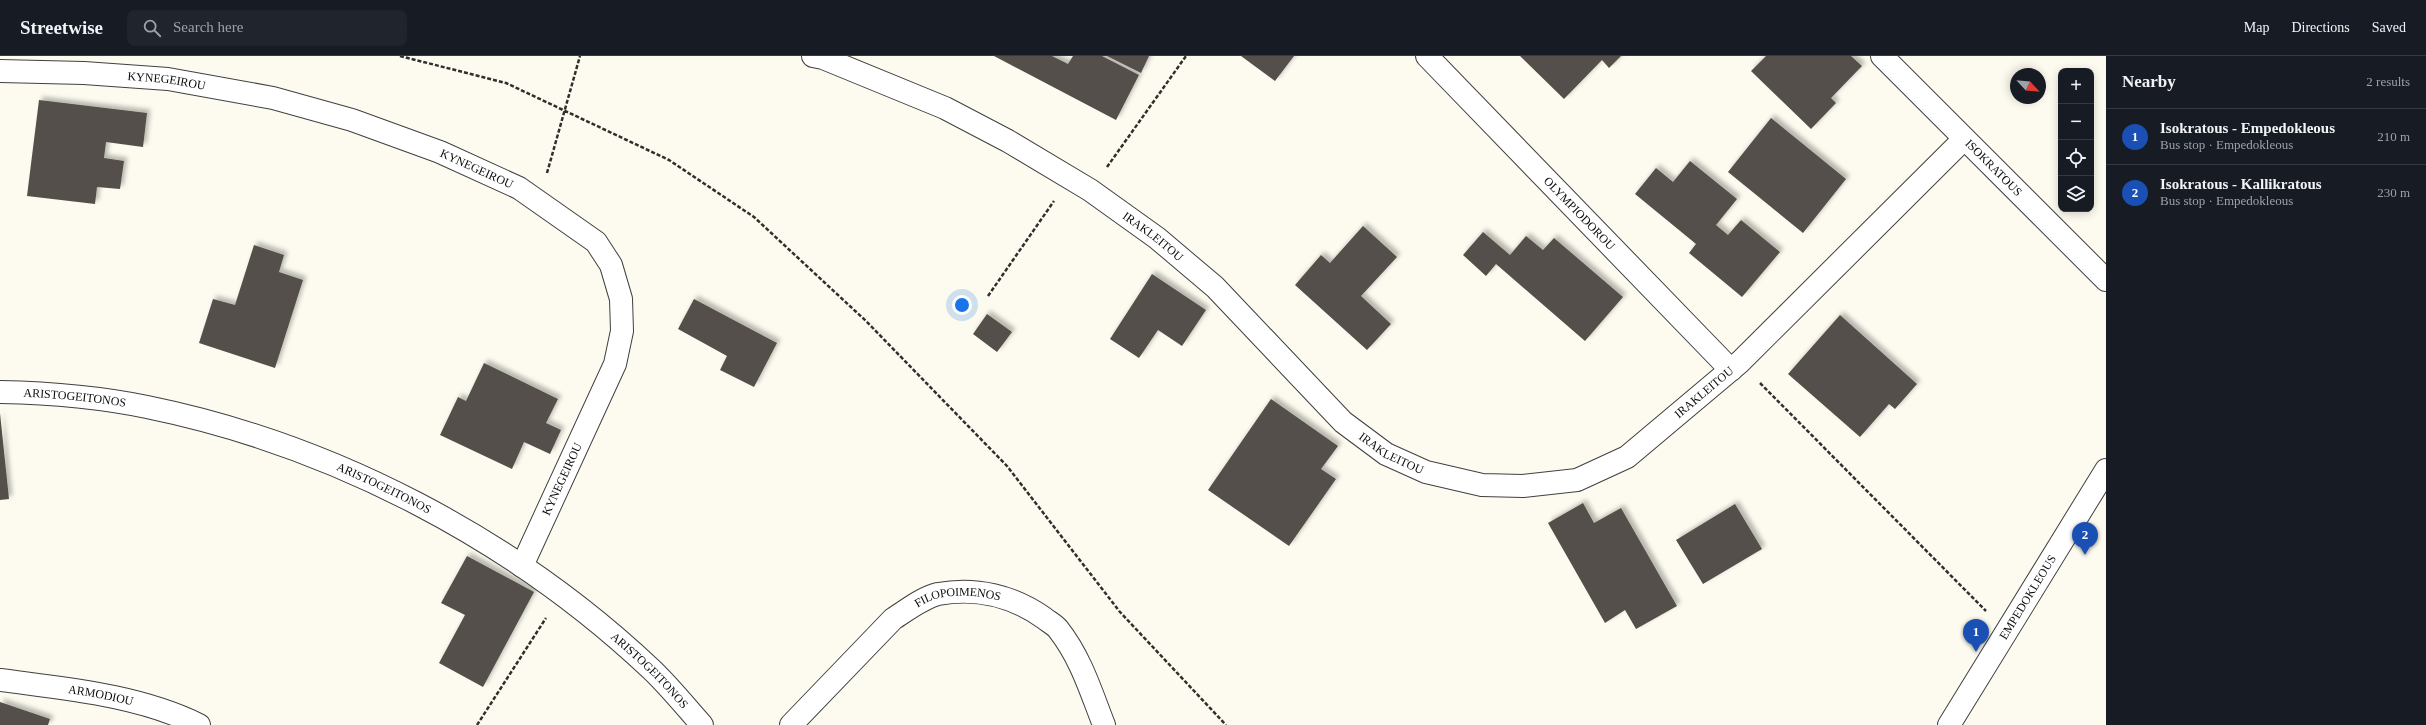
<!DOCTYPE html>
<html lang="en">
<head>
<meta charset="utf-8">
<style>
  :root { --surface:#171b24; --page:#20242c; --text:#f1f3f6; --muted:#9ea1a6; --line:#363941; --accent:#0b8043 }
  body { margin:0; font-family:"Times New Roman",serif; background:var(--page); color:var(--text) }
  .controls { position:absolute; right:12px; top:12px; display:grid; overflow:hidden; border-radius:8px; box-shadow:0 2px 10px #0003 }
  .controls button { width:36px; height:36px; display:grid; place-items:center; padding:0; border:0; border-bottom:1px solid var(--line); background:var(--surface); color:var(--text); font:20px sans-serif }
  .compass { position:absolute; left:2010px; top:12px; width:36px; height:36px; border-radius:50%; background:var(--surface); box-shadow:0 2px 10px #0003; rotate:116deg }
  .you { position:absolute; left:962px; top:249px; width:14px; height:14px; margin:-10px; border:3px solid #fff; border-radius:50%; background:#1a73e8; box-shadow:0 0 0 6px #1a73e833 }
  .badge { display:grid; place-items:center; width:26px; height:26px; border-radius:50%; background:var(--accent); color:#fff; font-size:13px; font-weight:700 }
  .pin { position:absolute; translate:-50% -33px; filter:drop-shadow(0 1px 2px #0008) }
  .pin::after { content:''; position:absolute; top:21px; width:14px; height:12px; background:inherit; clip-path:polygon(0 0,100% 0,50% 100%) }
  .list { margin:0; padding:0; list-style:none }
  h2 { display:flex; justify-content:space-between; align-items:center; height:52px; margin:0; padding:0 16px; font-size:17px }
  h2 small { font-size:13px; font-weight:400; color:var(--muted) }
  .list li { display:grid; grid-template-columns:26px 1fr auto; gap:12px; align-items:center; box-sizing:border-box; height:56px; padding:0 16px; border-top:1px solid var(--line) }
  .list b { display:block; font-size:15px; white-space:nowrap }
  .list p { margin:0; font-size:13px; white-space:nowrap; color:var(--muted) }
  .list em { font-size:13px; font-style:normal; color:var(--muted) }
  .icon { flex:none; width:22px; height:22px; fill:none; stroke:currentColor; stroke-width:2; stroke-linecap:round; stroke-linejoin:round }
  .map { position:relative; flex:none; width:2106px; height:669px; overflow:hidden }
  header { display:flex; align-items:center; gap:24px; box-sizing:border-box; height:56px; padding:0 20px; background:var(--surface); border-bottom:1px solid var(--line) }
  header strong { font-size:19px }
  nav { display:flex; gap:22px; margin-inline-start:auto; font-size:14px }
  .search { width:280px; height:36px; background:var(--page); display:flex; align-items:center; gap:10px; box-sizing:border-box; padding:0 14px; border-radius:8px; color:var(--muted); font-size:15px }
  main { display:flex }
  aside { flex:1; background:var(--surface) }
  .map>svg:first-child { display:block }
  .building { fill:#544f4b; filter:url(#shadow) }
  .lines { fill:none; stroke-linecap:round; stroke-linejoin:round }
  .minor-casing { stroke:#404040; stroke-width:24 }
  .path { stroke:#2f2f2f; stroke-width:2.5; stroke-dasharray:4 2; stroke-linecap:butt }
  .minor { stroke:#fff; stroke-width:22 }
  .labels { text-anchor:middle; stroke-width:4; stroke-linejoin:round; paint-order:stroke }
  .street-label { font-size:12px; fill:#0d0d0d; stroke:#fff }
</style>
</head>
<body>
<header>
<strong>Streetwise</strong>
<div class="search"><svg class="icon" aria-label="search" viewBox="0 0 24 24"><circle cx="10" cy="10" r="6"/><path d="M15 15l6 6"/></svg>Search here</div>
<nav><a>Map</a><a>Directions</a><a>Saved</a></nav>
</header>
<main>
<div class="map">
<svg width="2106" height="669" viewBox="0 0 2106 669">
  <defs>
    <filter id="shadow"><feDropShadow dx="3.5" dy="-3.5" stdDeviation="2" flood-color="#0004"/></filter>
  </defs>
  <rect width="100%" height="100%" fill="#fdfbef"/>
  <!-- building -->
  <path class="building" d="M994,0h58l16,8 5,-8h29l37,19 -23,45z
    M1107,0h42l-8,17z
    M1241,0h53l-19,25z
    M1520,0h101l-12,12 -7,-8 -38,39z
    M1766,0h85l11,10 -31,32 5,5 -25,26 -60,-58z
    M39,44l108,13 -4,34 -37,-5 -2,16 20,3 -4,28 -23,-2 -2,17 -68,-8z
    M1771,62l75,61 -43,54 -75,-61z
    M1690,105l47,38 -21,26 12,10 13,-15 39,32 -38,45 -53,-44 7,-9 -61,-50 21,-26 17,14z
    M1363,170l34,31 -36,39 30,28 -24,26 -72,-65 26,-30 9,8z
    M1483,176l27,23 16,-19 17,14 11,-12 69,59 -38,44 -89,-77 -10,12 -23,-21z
    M254,189l30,10 -5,17 24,8 -28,88 -76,-25 14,-44 22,6z
    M1152,218l54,36 -24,36 -24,-16 -19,28 -29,-19z
    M694,243l83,44 -23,44 -34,-17 7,-14 -49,-27z
    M987,258l25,18 -15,20 -24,-18z
    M1840,259l77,69 -22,25 -6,-5 -29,33 -72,-63z
    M484,307l74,36 -12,24 15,7 -11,24 -26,-12 -12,27 -72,-34 18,-38 8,4z
    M1271,343l67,47 -17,23 15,10 -47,67 -81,-56z
    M0,357l9,86 -9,1z
    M1583,447l11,20 27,-15 56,98 -41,23 -11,-19 -20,13 -57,-100z
    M1735,448l27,45 -59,35 -27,-44z
    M467,500l67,36 -51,95 -44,-24 26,-48 -24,-12z
    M0,646l50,17 -2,6h-48z"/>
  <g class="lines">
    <defs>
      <g id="minor">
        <path id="s1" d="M813,0l10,2 122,50 63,33 82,49 67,48 58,49 128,135 43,32 40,18 56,13 41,1 54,-6 50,-23 113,-95 224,-223"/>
        <path id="s2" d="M1427,0l304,314"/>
        <path id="s3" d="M1882,0l224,224"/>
        <path id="s4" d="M0,15l84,2 84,6 105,19 79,22 88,32 79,36 77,54 15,23 10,34 1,32 -7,33 -93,202"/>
        <path id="s5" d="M0,336c49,1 99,5 147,15 186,38 366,132 504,262 18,17 34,37 51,56"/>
        <path id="s6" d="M0,624c67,9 138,15 199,45"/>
        <path id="s7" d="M791,669l102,-106c14,-9 29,-21 45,-25 38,-7 75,2 106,24 5,4 11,7 14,11 23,29 33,63 46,96"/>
        <path id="s8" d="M1949,669l157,-255"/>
      </g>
    </defs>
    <!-- minor casing -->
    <use href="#minor" class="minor-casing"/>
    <!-- path -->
    <path class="path" d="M400,0l106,27 163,77 85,57 112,104 141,145 113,146 106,113
      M1107,111l79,-111
      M547,117l33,-117
      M988,240l66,-95
      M1760,327l226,228
      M477,669l69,-107"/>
    <!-- minor -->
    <use href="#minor" class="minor"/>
  </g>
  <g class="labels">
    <!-- street labels -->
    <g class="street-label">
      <text dy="4" stroke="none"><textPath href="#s4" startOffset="167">KYNEGEIROU</textPath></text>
      <text dy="4" stroke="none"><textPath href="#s3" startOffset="158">ISOKRATOUS</textPath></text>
      <text dy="4" stroke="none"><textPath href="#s4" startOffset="491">KYNEGEIROU</textPath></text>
      <text dy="4" stroke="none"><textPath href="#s2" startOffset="219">OLYMPIODOROU</textPath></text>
      <text dy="4" stroke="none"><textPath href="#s1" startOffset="387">IRAKLEITOU</textPath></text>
      <text dy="4" stroke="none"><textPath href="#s1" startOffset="1059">IRAKLEITOU</textPath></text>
      <text dy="4" stroke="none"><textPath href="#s5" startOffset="75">ARISTOGEITONOS</textPath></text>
      <text dy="4" stroke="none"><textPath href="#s1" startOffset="711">IRAKLEITOU</textPath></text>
      <text transform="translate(562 423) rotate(-65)" y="4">KYNEGEIROU</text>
      <text dy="4" stroke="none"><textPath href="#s5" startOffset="399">ARISTOGEITONOS</textPath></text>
      <text dy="4" stroke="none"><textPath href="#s8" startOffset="150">EMPEDOKLEOUS</textPath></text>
      <text dy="4" stroke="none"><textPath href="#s7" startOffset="218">FILOPOIMENOS</textPath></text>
      <text dy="4" stroke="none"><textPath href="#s5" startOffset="723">ARISTOGEITONOS</textPath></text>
      <text dy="4" stroke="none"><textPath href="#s6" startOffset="102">ARMODIOU</textPath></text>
    </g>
  </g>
</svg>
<div class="controls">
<button>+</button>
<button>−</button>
<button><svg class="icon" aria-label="locate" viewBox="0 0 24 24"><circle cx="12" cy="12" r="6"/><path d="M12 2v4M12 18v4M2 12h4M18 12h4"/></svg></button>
<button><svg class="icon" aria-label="layers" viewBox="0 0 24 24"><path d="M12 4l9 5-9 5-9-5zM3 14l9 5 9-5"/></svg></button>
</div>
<svg class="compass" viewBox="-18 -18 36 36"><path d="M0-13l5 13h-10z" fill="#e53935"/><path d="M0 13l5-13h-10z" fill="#9ea1a6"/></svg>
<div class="you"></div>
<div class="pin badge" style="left:1976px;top:596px;background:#1a4fb4">1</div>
<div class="pin badge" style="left:2085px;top:499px;background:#1a4fb4">2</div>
</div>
<aside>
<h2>Nearby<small>2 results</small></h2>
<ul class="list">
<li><span class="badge" style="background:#1a4fb4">1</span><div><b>Isokratous - Empedokleous</b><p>Bus stop · Empedokleous</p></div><em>210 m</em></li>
<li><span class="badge" style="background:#1a4fb4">2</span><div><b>Isokratous - Kallikratous</b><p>Bus stop · Empedokleous</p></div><em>230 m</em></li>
</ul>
</aside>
</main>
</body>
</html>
